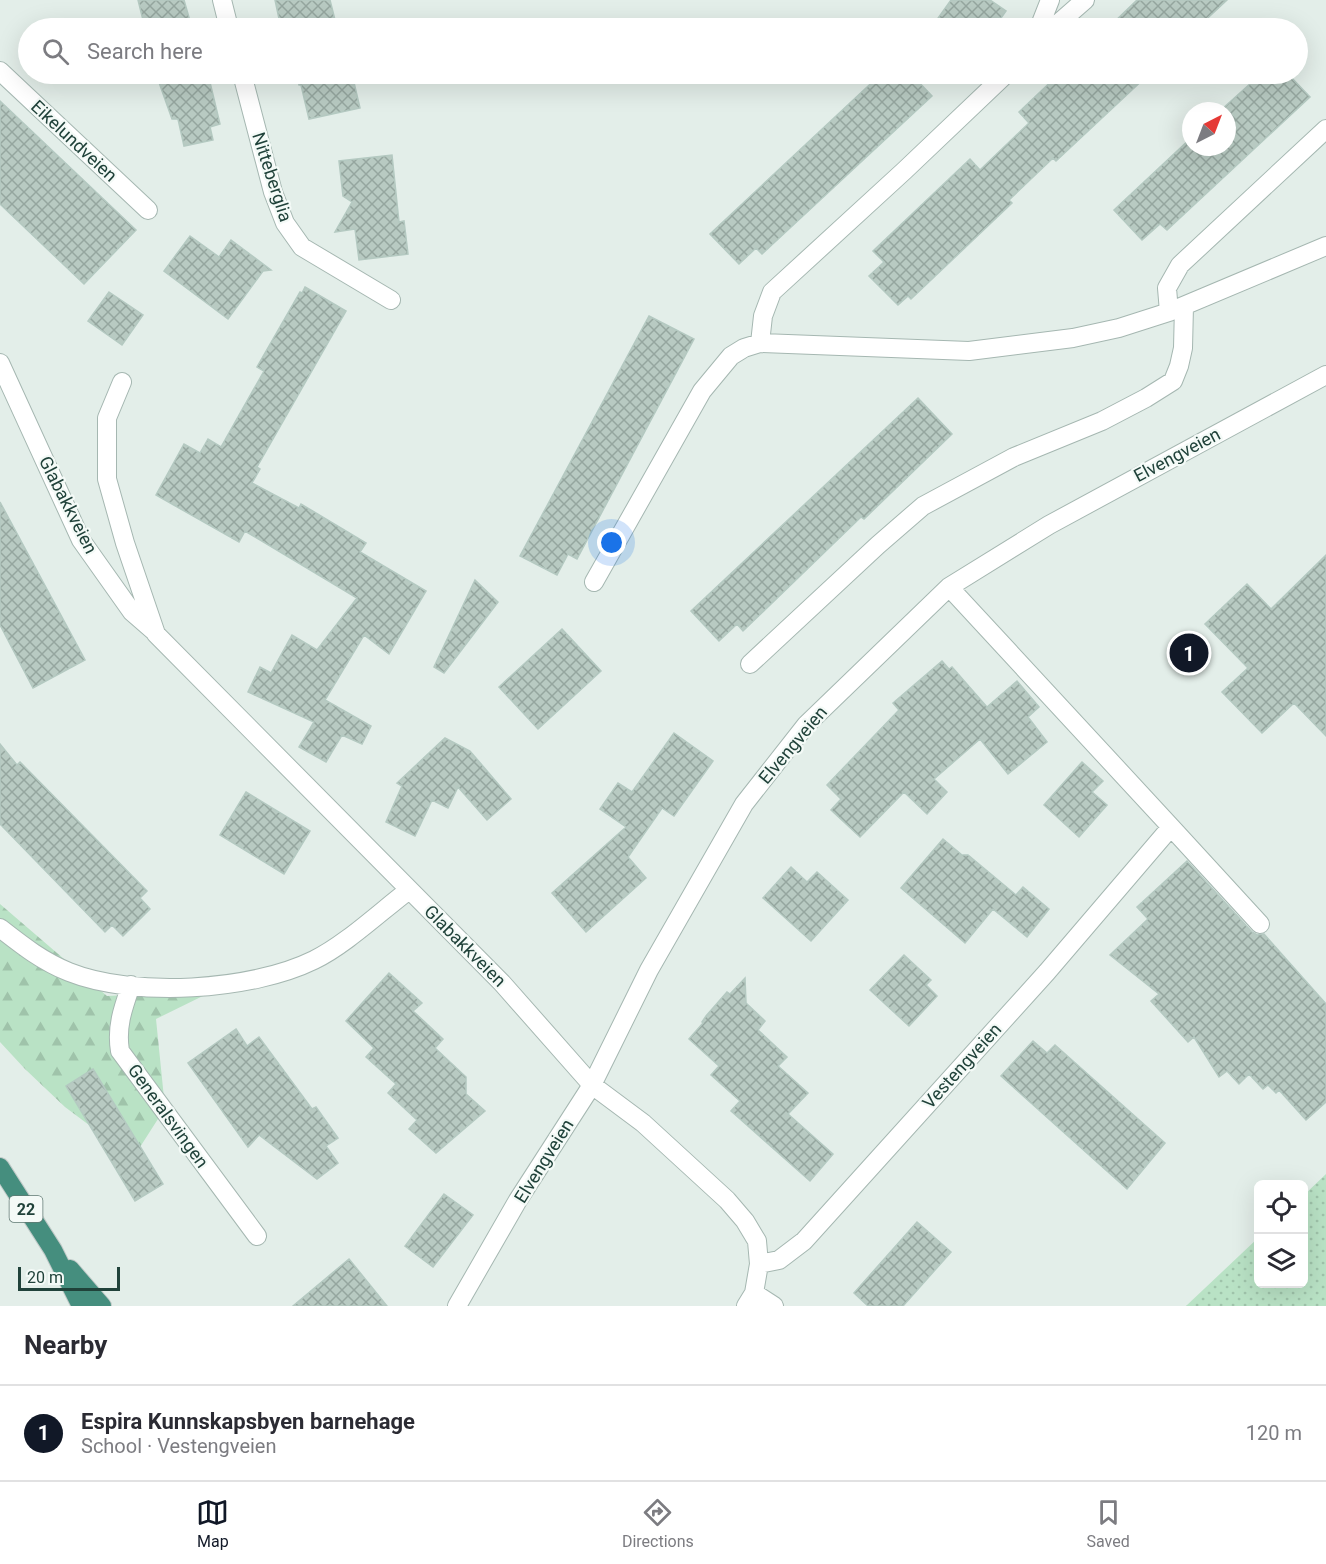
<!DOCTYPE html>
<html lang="en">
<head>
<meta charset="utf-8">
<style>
  :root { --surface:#fff; --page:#f2f2f3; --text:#2b2b33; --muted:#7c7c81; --line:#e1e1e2; --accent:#111827 }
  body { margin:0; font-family:Roboto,sans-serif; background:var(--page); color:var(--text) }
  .controls { position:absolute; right:18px; bottom:18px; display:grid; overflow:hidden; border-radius:9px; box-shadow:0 6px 24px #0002 }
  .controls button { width:54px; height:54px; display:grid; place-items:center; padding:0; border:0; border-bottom:2px solid var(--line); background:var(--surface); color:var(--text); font:30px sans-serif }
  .compass { position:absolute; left:1182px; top:102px; width:54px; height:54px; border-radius:50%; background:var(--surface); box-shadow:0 6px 24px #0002; rotate:42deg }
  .scale { position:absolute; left:18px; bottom:15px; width:102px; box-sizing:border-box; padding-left:6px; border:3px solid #20423a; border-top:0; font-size:16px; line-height:21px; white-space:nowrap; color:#20423a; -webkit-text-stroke:4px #f4faf7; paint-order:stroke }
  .you { position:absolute; left:612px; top:543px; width:21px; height:21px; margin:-15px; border:4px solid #fff; border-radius:50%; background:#1a73e8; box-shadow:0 0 0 9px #1a73e833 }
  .badge { display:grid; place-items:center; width:39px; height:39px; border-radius:50%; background:var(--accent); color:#fff; font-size:20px; font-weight:700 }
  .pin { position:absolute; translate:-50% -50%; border:3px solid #fff; box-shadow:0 2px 6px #0006 }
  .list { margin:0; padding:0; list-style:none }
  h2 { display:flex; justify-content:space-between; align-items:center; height:78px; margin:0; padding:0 24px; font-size:26px }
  h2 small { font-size:20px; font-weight:400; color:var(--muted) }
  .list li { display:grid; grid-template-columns:39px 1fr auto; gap:18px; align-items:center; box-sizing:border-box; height:96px; padding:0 24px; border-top:2px solid var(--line) }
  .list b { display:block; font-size:22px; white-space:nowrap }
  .list p { margin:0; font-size:20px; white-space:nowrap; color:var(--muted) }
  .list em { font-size:20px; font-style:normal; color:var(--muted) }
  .icon { flex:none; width:33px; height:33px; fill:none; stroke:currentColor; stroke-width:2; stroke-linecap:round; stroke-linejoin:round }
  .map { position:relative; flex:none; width:1326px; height:1306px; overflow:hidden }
  .search { position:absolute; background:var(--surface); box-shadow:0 6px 24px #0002; left:18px; right:18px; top:18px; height:66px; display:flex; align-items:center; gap:15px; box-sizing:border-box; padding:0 21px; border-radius:33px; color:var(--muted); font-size:22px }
  .sheet { height:174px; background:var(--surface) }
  nav { display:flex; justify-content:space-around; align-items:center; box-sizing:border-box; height:84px; border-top:2px solid var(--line); background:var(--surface); font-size:16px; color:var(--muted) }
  nav a { display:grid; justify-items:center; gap:3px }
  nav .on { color:var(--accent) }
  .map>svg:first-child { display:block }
  .green { fill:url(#green-dots) }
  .forest { fill:url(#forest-firs) }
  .building { fill:url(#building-cross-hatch); stroke:#b4c9c1; stroke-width:1.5 }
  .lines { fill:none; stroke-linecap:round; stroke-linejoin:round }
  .minor-casing { stroke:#a5b7b1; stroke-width:20 }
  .trunk-casing { stroke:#c1cac8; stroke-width:20 }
  .minor { stroke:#fff; stroke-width:18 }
  .trunk { stroke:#458e7e; stroke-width:18 }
  .labels { text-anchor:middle; stroke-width:4.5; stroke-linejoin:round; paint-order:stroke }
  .shield { fill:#f4faf7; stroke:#607973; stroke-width:1.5 }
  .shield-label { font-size:16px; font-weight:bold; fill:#20423a }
  .street-label { font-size:18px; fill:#20423a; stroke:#f4faf7 }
</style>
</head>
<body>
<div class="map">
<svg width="1326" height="1306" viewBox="0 0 1326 1306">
  <defs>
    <pattern id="green-dots" width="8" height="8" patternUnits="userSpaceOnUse" patternTransform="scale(1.5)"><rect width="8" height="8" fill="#b9e2c5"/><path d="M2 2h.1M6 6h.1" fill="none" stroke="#9fc3aa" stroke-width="1.8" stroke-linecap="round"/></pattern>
    <pattern id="forest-firs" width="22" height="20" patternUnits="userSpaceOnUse" patternTransform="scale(1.5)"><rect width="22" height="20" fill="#b9e2c5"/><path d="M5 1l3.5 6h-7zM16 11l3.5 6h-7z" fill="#9fc3aa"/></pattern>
    <pattern id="building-cross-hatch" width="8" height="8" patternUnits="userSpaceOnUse" patternTransform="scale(1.5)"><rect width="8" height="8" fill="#b8cac2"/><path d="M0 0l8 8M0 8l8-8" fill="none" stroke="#95a69f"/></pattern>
  </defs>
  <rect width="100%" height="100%" fill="#e3eee9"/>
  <!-- green -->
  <path class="green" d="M1326,1174v132h-140l72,-68v46h46v-89z"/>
  <!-- forest -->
  <path class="forest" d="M0,904l107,92 106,-5 -57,28 9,89 -32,50 -68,-51 -40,-38 -25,-27z"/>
  <!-- building -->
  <path class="building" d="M138,0h46l8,28h-47z
    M275,0h55l7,28h-56z
    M951,0h39l16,11 -12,17h-63z
    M1137,0h90l-30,28h-89z
    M156,74h52l12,50 -10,3 3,13 -29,6 -6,-27h-6z
    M296,74h56l8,34 -51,11 -8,-34h-2z
    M881,74h30l21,22 -170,158 -6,-6 -17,16 -29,-30z
    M1059,74h90l-93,87 -3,-3 -44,42 3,3 -101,96 -3,-3 -10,9 -29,-29 15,-14 -11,-11 97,-92 10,11 49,-47 -10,-11z
    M1261,74h27l22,23 -143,133 -7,-6 -18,16 -28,-30 77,-72v9h36v-36h-7z
    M0,101l136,129 -52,54 -84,-80z
    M392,155l7,67 5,-1 4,33 -49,6 -4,-31 -20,3 17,-30 -9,-6 -4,-35z
    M190,236l29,21 12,-17 40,30 -8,1 -35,48 -64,-48z
    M305,287l41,24 -89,156 3,2 -8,14 47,25 2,-4 65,39 -6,9 66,39 -37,63 -25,-19 -39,65 46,26 -9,18 -20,-9 -16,27 -27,-15 15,-25 -66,-30 12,-25 11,6 21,-38 25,15 40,-52 -112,-67 -6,11 -83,-47 28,-51 16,9 8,-14 13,8 43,-76 -7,-4 43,-75 2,1z
    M109,292l34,23 -21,30 -34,-24z
    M649,316l45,23 -117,220 -9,-5 -11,21 -37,-19z
    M918,398l34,36 -88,85 -3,-2 -118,114 -6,-7 -18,17 -28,-30z
    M0,502l85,158 -52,28 -33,-63z
    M1326,555v181l-32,-33 -32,30 -40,-41 26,-24 -43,-44 42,-40 24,25z
    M475,580l23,22 -54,71 -10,-6z
    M562,629l39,42 -63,58 -39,-42z
    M942,661l7,8 3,-2 35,40 30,-26 22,26 -11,10 19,25 -39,32 -28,-35 -46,40 13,13 -20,22 -23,-22 -44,45 -29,-27 10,-11 -14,-14 72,-75 -6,-7z
    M674,733l39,28 -39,55 -12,-8 -34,49 18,21 -60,54 -34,-39 74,-66 -26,-18 18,-26 14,9z
    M445,738l25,13 41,48 -24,21 -29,-33 -10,21 -16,-8 -17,36 -29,-14 16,-36 -5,-3z
    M0,744l17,21 3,-3 127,129 -7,7 10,11 -27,27 -11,-11 -7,7 -105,-108z
    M1082,762l21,19 -11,11 15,13 -28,32 -35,-32z
    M246,792l64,39 -26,43 -64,-39z
    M943,839l19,16h6l48,40 7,-8 26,22 -22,28 -34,-28 -28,34 -64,-55z
    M1187,861l65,71 5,3 7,-1 62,70v98l-20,18 -27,-30 -3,3 -8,-8 -5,4 -14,-15 -10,10 -12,-13 -8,6 -25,-40 -6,5 -37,-41 8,-7 -49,-39 38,-36 -11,-12z
    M791,867l16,15 10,-10 31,28 -37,41 -48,-43z
    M904,955l27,25 -5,5 11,11 -28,30 -39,-36z
    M389,973l33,30 -9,8 30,28 -8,9 31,29v17l19,17 -49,42 -27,-24 8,-9 -29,-27 8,-9 -30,-27 8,-9 -28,-27z
    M745,978l1,25 19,18 -7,9 29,27 -9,9 30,27 -20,21 45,40 -23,27 -79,-70 9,-10 -29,-26 8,-9 -30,-27 14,-16 -1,-1 4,-6 21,-24 3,2z
    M236,1029l11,17 12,-9 53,72 4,-2 22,31 -12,8 12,17 -21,16 -58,-44 -11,12 -60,-84z
    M1033,1041l14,12 8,-8 110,98 -38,46 -126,-113z
    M93,1069l70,115 -28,17 -69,-115z
    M444,1194l29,21 -40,52 -28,-21z
    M917,1222l34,30 -48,54h-35l-14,-13z
    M349,1259l38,47h-94z"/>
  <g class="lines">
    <defs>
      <path id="minor" d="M222,0l7,28
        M1039,28l11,-28
        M1053,28l32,-28
        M0,71l148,139
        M242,74l31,118 12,31 17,24 89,53
        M1169,312l-2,-24 13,-23 146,-136
        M760,343l3,-27 9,-24 132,-121 102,-97
        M0,363l81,177 51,72 23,20
        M122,382l-15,36v61l18,64 31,91 346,349 90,102 51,38 84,77 18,21 12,20 2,23
        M594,582l108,-191 29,-35 13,-8 16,-5 209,8 104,-13 46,-10 50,-16 157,-66
        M750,664l128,-119 45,-39 91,-49 88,-36 44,-23 27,-17 6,-15 4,-18 1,-42
        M1171,827l89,97
        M0,928c23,18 42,33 69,44 65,26 182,19 245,-12 31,-15 66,-48 95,-70
        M131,985c-8,23 -15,42 -11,66l137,185
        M754,1293l20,13
        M457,1306l61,-106 74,-115 57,-115 95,-166 62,-79 143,-138 100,-62 277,-150
        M746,1306l8,-13 5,-29 20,-4 25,-19 243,-269 124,-145 -222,-240"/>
      <path id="trunk" d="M0,1167l53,83 28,56
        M70,1269l32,37"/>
    </defs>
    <!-- minor casing -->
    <use href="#minor" class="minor-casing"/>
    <!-- trunk casing -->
    <use href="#trunk" class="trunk-casing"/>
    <!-- minor -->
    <use href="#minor" class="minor"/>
    <!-- trunk -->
    <use href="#trunk" class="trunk"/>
  </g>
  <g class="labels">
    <!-- shield labels -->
    <rect class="shield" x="9.5" y="1196" width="33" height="26" rx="4.5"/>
    <g class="shield-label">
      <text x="26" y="1215">22</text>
    </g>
    <!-- street labels -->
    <g class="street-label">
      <text transform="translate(74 141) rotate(43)" y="6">Eikelundveien</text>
      <text transform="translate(272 177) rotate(72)" y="6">Nitteberglia</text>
      <text transform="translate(1177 455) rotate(-28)" y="6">Elvengveien</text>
      <text transform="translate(68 505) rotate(63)" y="6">Glabakkveien</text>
      <text transform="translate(793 745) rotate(-50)" y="6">Elvengveien</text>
      <text transform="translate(465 946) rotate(45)" y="6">Glabakkveien</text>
      <text transform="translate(962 1066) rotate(-48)" y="6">Vestengveien</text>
      <text transform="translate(168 1116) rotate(54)" y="6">Generalsvingen</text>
      <text transform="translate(544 1161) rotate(-58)" y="6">Elvengveien</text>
    </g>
  </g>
</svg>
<div class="controls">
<button><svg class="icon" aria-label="locate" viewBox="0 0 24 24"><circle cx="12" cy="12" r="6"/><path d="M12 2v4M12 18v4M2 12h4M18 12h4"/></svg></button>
<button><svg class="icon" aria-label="layers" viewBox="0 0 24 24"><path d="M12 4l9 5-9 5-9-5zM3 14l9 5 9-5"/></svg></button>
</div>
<svg class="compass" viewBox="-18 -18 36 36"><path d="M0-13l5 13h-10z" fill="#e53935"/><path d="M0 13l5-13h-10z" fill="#7c7c81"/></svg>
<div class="scale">20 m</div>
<div class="you"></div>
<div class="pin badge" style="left:1189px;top:653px">1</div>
<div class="search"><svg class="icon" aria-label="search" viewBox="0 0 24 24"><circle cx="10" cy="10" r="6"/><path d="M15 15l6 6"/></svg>Search here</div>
</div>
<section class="sheet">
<h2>Nearby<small></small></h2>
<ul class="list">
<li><span class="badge">1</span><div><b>Espira Kunnskapsbyen barnehage</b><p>School · Vestengveien</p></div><em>120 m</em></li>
</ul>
</section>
<nav>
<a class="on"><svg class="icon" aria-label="map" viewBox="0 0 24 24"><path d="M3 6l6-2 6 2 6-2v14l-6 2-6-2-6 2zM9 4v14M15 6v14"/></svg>Map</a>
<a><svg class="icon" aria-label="directions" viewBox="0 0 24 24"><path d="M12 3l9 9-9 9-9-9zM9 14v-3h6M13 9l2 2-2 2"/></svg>Directions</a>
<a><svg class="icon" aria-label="saved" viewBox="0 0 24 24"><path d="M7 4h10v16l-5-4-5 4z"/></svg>Saved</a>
</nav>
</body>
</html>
